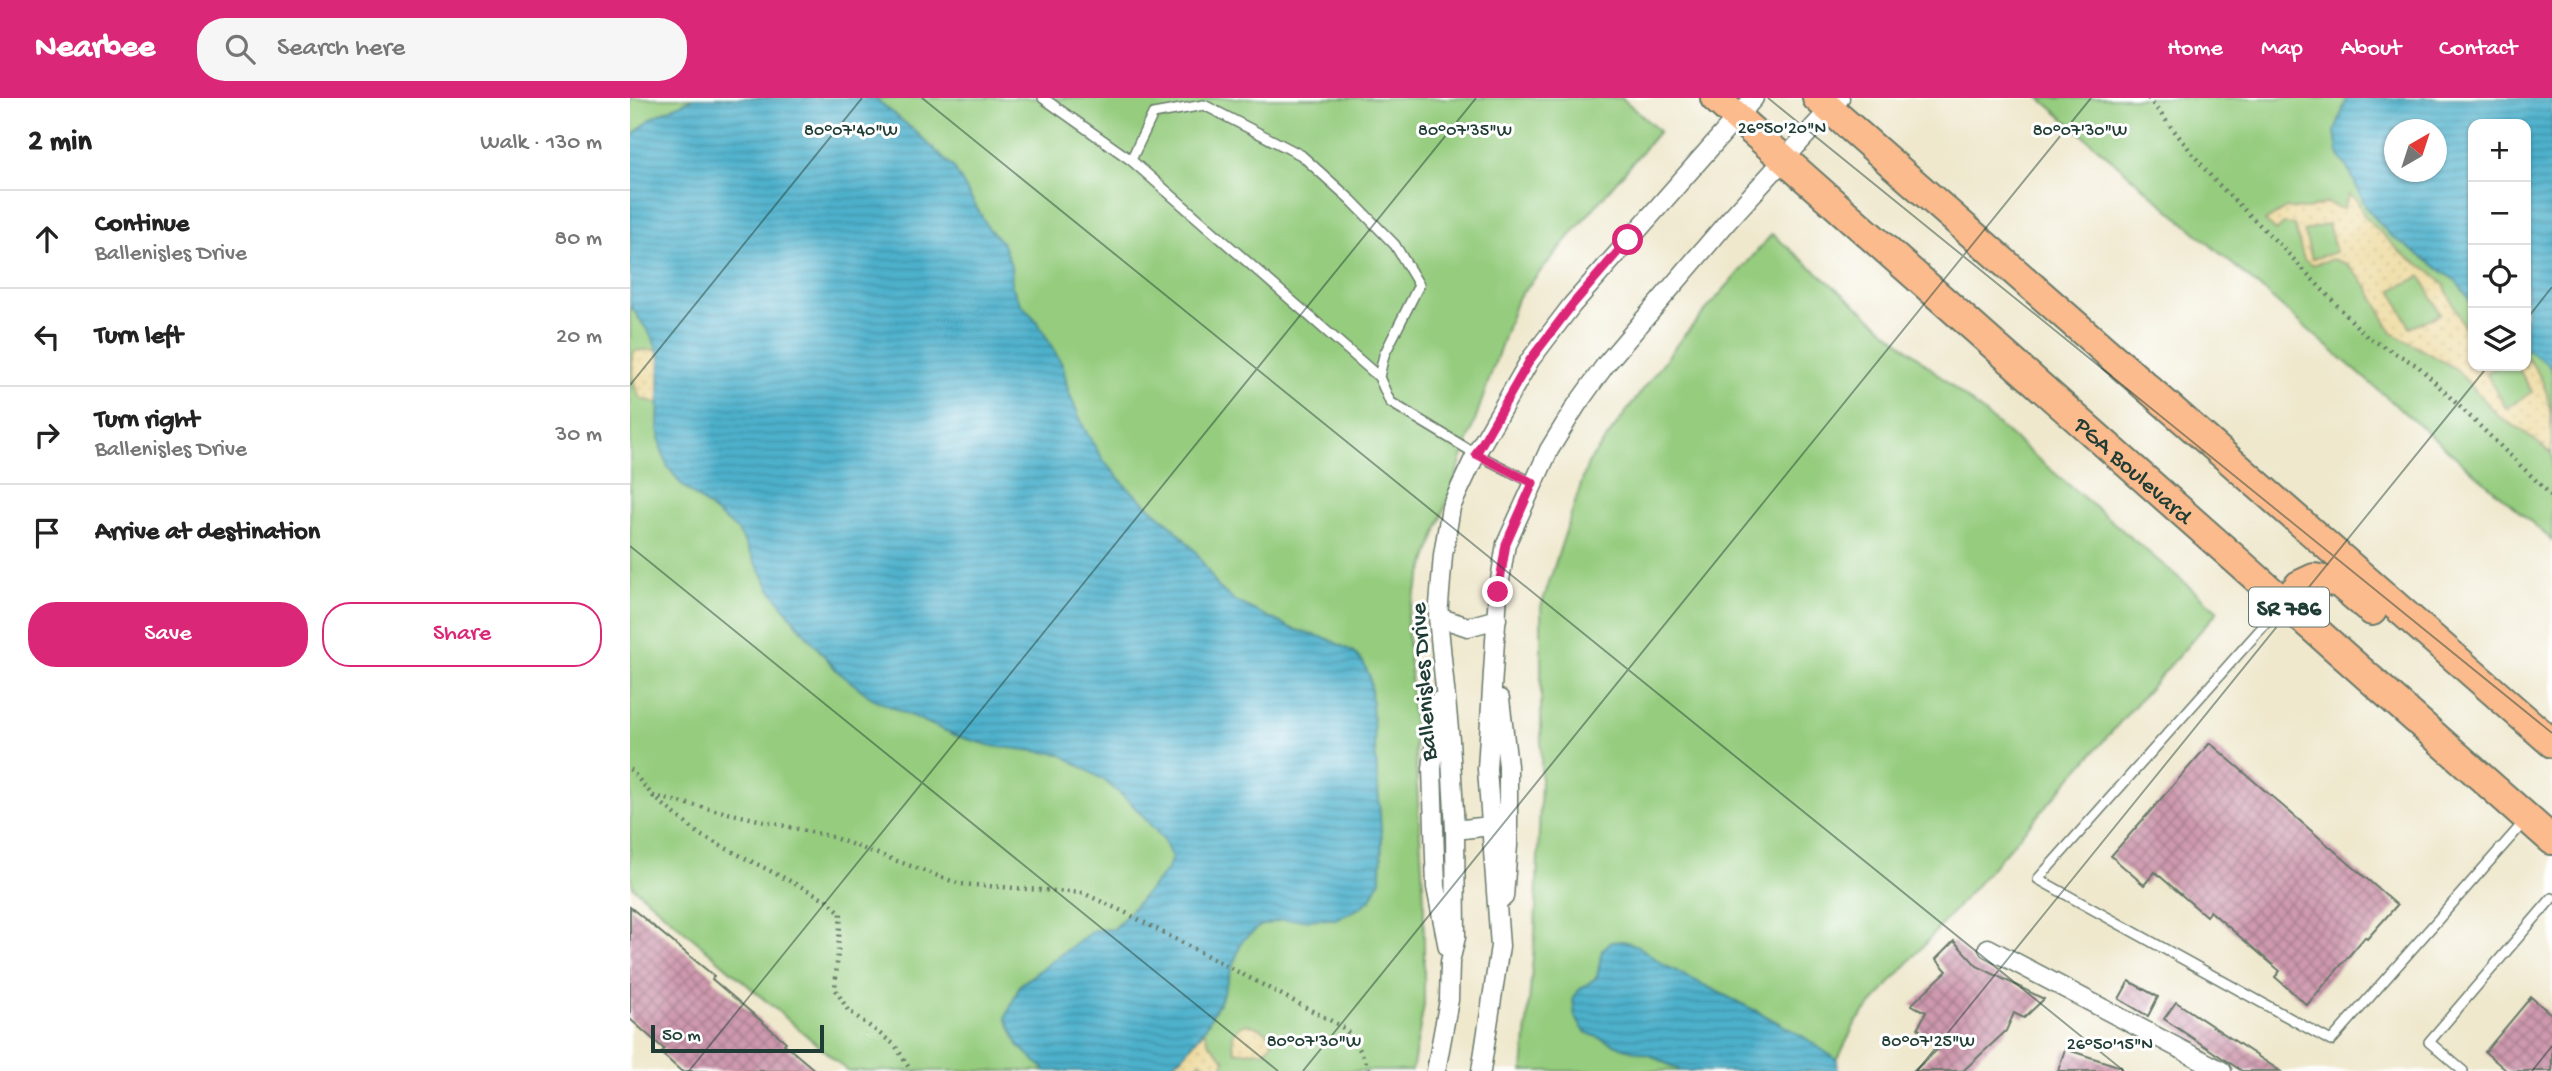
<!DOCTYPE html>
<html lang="en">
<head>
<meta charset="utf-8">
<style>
  :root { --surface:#fff; --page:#f6f6f6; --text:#222; --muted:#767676; --line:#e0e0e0; --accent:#db2777 }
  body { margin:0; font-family:"Gochi Hand",sans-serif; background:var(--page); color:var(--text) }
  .controls { position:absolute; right:21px; top:21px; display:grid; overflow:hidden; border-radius:14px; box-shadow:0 2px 5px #0004 }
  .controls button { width:63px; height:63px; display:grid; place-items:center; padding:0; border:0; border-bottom:2px solid var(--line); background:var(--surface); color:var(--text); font:35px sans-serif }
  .compass { position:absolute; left:1754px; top:21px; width:63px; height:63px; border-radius:50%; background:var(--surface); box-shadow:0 2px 5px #0004; rotate:39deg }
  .scale { position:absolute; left:21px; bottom:18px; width:173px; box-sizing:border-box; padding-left:7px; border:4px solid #1f3d34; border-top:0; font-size:19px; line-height:24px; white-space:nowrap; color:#1f3d34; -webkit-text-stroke:5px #fff; paint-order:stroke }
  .stop { position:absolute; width:21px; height:21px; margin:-16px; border:5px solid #db2777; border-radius:50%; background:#fff }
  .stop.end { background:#db2777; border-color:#fff; box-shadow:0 2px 7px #0008 }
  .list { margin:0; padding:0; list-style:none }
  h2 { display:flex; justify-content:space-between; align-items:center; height:91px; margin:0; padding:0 28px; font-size:30px }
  h2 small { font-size:23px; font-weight:400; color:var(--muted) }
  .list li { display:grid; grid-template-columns:46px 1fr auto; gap:21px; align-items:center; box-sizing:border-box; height:98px; padding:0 28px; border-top:2px solid var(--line) }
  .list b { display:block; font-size:26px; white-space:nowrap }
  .list p { margin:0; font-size:23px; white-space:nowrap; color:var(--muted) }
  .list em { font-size:23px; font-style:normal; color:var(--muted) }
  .actions { display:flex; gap:14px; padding:21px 28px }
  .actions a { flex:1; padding:16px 0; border:2px solid var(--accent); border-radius:28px; text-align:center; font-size:24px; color:var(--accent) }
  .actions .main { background:var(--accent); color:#fff }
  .icon { flex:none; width:38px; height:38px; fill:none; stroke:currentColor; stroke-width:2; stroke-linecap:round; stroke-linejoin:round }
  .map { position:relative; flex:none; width:1922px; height:973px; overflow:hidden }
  header { display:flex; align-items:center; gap:42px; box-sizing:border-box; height:98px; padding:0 35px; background:var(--accent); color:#fff }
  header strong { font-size:33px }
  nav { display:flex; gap:38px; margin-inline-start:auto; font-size:24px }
  .search { width:490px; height:63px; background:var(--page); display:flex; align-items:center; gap:18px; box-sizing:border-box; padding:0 24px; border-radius:28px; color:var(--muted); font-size:26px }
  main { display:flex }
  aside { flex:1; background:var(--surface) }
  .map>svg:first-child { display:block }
  .grass { fill:#95cc7e; stroke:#5a8459; stroke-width:2; fill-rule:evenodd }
  .sand { fill:url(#sand-dots); stroke:#868c69; stroke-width:2; fill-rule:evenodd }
  .water { fill:url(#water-rules); stroke:#367780; stroke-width:2; fill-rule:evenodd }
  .building { fill:url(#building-cross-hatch) }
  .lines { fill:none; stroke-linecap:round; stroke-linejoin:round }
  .lane-casing { stroke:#68796a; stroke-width:12 }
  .street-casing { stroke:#68796a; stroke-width:21 }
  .primary-casing { stroke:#68796a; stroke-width:32 }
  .path { stroke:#68796a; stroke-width:4.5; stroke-dasharray:2 5; stroke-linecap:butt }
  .lane { stroke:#fff; stroke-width:9 }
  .street { stroke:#fff; stroke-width:18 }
  .primary { stroke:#fbbb8d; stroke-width:28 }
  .route { stroke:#db2777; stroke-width:9 }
  .ticks { fill:none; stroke:#1f3d34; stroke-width:2; stroke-opacity:0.45 }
  .labels { text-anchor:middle; stroke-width:6; stroke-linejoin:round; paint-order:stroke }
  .shield { fill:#fff; stroke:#627771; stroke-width:2 }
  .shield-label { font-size:23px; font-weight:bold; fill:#1f3d34 }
  .street-label { font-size:24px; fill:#1f3d34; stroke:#fff }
  .ticks-label { font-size:18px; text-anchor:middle; fill:#1f3d34; stroke:#fff; stroke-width:6; stroke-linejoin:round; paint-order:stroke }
</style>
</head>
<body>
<header>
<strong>Nearbee</strong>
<div class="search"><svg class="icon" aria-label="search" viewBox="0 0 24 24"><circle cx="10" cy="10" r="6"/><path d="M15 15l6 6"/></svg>Search here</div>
<nav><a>Home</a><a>Map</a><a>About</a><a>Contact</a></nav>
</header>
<main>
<aside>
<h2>2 min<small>Walk · 130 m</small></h2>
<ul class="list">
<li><svg class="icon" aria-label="ahead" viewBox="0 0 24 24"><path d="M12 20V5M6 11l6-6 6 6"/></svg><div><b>Continue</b><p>Ballenisles Drive</p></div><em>80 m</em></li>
<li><svg class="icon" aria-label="left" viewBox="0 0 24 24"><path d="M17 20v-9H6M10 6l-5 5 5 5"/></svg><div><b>Turn left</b></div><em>20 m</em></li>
<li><svg class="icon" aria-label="right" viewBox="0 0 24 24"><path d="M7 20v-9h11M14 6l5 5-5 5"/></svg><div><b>Turn right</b><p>Ballenisles Drive</p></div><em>30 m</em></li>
<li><svg class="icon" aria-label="arrive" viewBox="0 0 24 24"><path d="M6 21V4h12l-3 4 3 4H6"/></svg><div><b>Arrive at destination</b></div></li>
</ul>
<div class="actions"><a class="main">Save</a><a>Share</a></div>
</aside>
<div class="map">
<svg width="1922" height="973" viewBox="0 0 1922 973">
  <defs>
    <pattern id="sand-dots" width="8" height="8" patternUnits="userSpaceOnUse" patternTransform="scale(1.75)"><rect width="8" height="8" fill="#eeda9e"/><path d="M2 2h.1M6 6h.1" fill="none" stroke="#ccbc89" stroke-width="1.8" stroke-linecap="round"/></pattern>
    <pattern id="water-rules" width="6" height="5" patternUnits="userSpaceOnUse" patternTransform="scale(1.75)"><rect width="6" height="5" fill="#4db1cc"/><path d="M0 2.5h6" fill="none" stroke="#3f91a6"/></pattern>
    <pattern id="building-cross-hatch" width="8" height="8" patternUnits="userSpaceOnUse" patternTransform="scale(1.75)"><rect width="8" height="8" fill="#cf99ae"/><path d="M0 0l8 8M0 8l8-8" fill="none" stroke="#a77e8e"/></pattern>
  </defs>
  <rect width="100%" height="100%" fill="#fff"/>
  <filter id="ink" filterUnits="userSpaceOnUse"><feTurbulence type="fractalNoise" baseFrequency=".0143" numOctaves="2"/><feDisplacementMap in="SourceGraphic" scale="14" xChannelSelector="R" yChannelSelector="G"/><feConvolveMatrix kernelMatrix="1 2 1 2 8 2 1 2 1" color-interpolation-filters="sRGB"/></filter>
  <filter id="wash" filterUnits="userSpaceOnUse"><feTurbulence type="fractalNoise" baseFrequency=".00686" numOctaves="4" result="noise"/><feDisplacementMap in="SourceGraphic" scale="28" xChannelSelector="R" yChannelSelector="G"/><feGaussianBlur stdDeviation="1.57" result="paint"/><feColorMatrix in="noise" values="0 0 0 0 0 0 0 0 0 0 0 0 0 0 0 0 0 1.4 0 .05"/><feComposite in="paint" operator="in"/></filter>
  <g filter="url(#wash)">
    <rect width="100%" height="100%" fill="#efe8cd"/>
    <!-- grass -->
    <path class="grass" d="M0,0h992l37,33 -142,168 -110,318 17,284v104l-12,66h-564l-215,-184 -3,-11z
      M1410,0h512v442zM1843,26h53v242h-53zM1764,32h42v42h-42z
      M1142,136l446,377 -362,411 -24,49h-309l12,-137 6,-154v-173l47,-144 93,-124z"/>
    <!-- sand -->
    <path class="sand" d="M1719,97l8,5 7,16 37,37 32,20 11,12 26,54 3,2v25h25l-12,7 20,35 26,-16 -15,-26h9v-9c26,27 26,60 26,97l-30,-24 -22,-12 -44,-49 -64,-36 -24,-46 -21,-23 -14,-5 -21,6 -8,-5 -10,-35 -10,-1 -8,7 -11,-10 21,-13 21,1 19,-6 17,6zM1698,126l8,28 -24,7 -8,-28zM1791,178l19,38 -30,14 -18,-38z
      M14,252h13l3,8 -1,45 -18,-4c-9,-13 -11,-33 -7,-48z
      M617,926c11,3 19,5 25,15l-1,6 -6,6 -29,1c-7,-13 -3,-25 11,-28z
      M574,932l5,13 16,17 -4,11h-11l-4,-6 -6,-3 -3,4 1,5h-35l19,-14z"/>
    <!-- water -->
    <path class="water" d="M64,0h181l41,34 38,36 35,61 13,13 9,23 1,21 8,17 17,18 26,45 5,24 16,38 20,33 22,25 49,43 21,23 22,35 17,14 58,28 35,10 24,12 11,11 7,15 12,164 -1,37 -10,21 -13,10 -21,10 -56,1 -21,6 -18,15 -21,58 -17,31 -22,27 -19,14h-117l-28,-26 -12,-28 14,-32 74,-55 20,-1 52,-58 6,-13 -9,-19 -32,-36 -26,-22 -45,-27 -68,-8 -35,-10 -84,-37 -36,-28 -40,-47 -26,-34 -33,-59 -56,-46 -14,-18 -7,-19 -3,-20 2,-70 -7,-19 -23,-34v-168l23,-20z
      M1717,0h205v274l-4,-8 -22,-15v-225h-53v181l-17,-24 -66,-46 -23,-26 -16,-35 -13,-20 -3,-23zM1764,32h42v42h-42z
      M993,843l15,5 26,19 102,51 38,21 33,23 1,11h-157l-29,-15 -28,-8 -39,-16 -10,-15 -2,-19 6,-8 18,-13 5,-27 9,-8z"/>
    <g id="blocks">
      <!-- building -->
      <path class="building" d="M1580,645l187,162 -30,34 -2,-2 -58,68 -32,-28 5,-6 -70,-60 -4,5 -51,-44 -11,13 -33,-29z
        M0,809l84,69 -2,3 74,63 -2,2 32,27h-135l-20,-18 3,-4 -34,-30z
        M1324,843l23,25 67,33 -20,19 -10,-5 -8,18 -43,40h-49l24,-22 -20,-21 8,-16 -15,-7 36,-34 -11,-12z
        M1499,883l29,16 -10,19 -29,-17z
        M1901,899l21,18v56h-45l-22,-19z
        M1546,904l104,69h-38l-78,-52z
        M1435,951l56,18 -1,4h-62z"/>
    </g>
  </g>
  <g filter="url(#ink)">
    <use href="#blocks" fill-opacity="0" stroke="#68796a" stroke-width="2"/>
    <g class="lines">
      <defs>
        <path id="lane" d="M413,0l88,62 22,-46 51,-9 97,50 50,45 44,45 24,40 -35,70 -5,22 11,25 86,52 57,29
          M501,62l248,217
          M1653,506l-245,275 293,162 194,-220
          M1833,973l-34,-29 123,-144"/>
        <path id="street" d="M808,519l30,10 29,-8
          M870,601l8,67v79l-4,52
          M809,603l-7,68 4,118 12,61
          M825,732l35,-4
          M1358,850l234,123
          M806,973l13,-71 1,-38 6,-25 -1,-107 -5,-90 -12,-123 5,-62 8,-48 25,-53 54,-94 42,-55 182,-207
          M851,973l19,-125 -13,-177 11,-177 8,-48 43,-94 27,-44 30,-42 122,-143 112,-123"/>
        <g id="primary">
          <path id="s1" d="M1085,0l837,742"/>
          <path d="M1187,0l735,645"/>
          <path d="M1654,505l15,-18 15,-7 25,5 33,28"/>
        </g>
      </defs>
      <!-- lane casing -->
      <use href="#lane" class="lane-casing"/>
      <!-- street casing -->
      <use href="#street" class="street-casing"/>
      <!-- primary casing -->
      <use href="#primary" class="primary-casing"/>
      <!-- path -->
      <path class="path" d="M1518,0l65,81 68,67 86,91 51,29 134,130
        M0,671l23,27 47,39 127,65 14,13 -6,76 13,21 47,35 16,26
        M23,698l176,40 131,48 123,9 43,20 215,113 13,12 16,33"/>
      <!-- lane -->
      <use href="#lane" class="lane"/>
      <!-- street -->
      <use href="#street" class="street"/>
      <!-- primary -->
      <use href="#primary" class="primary"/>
    </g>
  </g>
  <g class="lines" filter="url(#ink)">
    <!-- route -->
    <path class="route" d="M868,494l8,-48 27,-61 -57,-29 54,-94 42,-55 56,-65"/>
  </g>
  <!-- ticks -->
  <path class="ticks" d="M292,0l1202,973M1138,0l784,635M1896,222l26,-33M0,287l232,-287M0,448l648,525M59,973l787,-973M673,973l788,-973M1287,973l571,-705M1902,973l20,-25"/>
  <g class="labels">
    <!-- shield labels -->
    <rect class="shield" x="1619" y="489.5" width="80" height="39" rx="5"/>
    <g class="shield-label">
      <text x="1659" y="517">SR 786</text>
    </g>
    <!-- street labels -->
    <g class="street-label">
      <text dy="8" stroke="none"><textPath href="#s1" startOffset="560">PGA Boulevard</textPath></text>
      <text transform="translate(792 584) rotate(-94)" y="8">Ballenisles Drive</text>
    </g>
  </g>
  <g class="ticks-label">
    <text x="1152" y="35">26°50'20"N</text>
    <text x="835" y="37">80°07'35"W</text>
    <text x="221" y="37">80°07'40"W</text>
    <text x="1450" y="37">80°07'30"W</text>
    <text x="684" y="948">80°07'30"W</text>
    <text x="1298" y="948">80°07'25"W</text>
    <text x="1480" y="951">26°50'15"N</text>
  </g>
</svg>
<div class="controls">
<button>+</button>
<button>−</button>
<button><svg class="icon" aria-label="locate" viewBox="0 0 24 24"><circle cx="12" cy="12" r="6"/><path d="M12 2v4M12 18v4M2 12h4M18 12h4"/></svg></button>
<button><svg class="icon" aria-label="layers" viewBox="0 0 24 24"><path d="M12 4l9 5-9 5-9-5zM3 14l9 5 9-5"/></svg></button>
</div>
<svg class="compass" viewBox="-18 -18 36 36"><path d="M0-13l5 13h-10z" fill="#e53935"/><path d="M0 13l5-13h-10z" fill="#767676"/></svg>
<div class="scale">50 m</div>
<div class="stop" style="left:998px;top:142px"></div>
<div class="stop end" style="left:868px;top:494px"></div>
</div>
</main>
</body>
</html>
